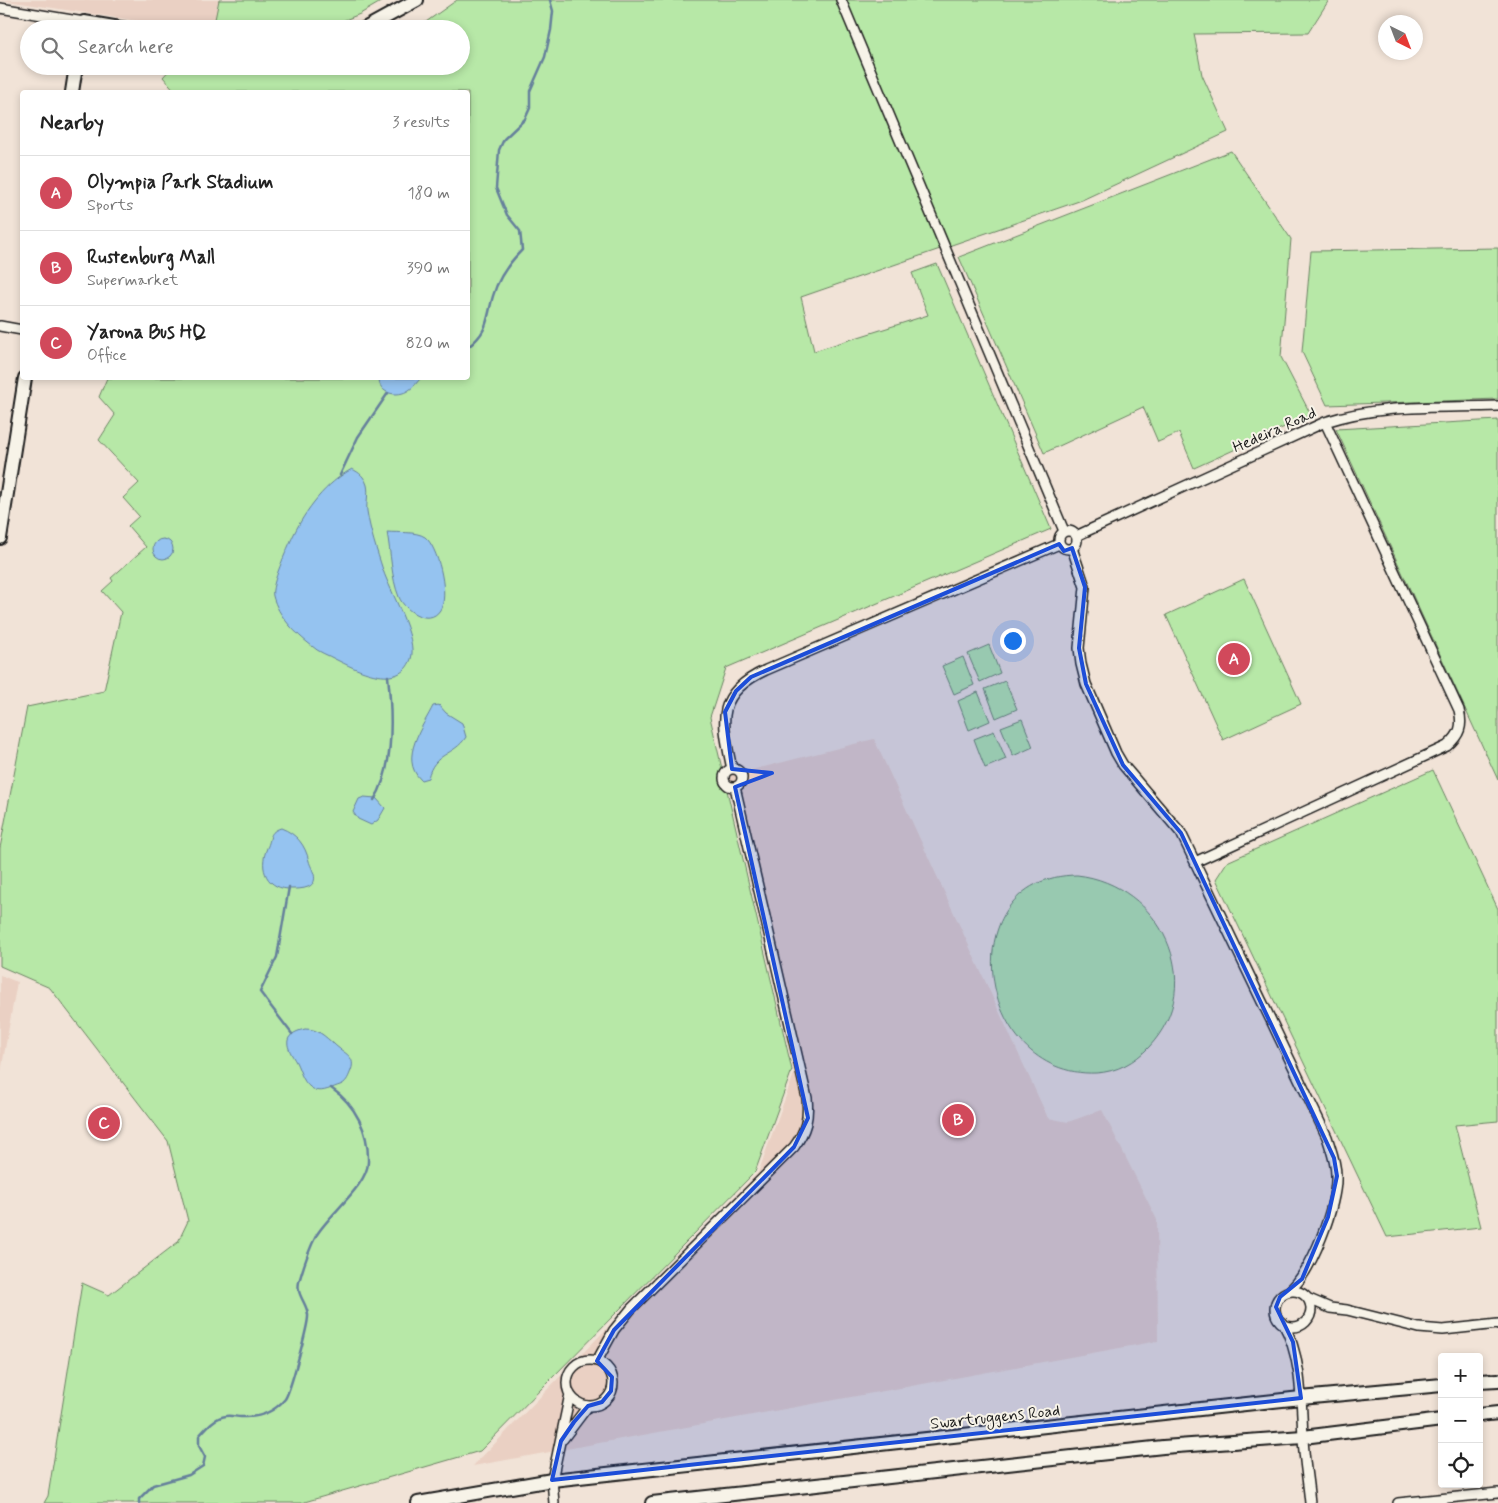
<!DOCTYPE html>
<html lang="en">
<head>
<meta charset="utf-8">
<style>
  :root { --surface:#fff; --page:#f2f2f2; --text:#222; --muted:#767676; --line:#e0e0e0; --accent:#d1495b }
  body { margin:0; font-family:Mynerve,sans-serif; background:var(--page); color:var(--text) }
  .controls { position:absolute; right:15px; bottom:15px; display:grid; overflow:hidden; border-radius:5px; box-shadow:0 2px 8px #0003 }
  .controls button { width:45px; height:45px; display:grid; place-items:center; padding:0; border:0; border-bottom:1px solid var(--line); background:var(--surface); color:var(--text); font:25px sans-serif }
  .compass { position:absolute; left:1378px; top:15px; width:45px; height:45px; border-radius:50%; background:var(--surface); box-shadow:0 2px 8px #0003; rotate:138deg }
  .you { position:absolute; left:1012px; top:640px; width:18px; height:18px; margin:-12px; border:4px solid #fff; border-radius:50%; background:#1a73e8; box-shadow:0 0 0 8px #1a73e833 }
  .badge { display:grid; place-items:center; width:32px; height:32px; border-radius:50%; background:var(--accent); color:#fff; font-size:16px; font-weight:700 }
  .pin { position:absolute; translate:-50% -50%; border:2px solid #fff; box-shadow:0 1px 5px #0006 }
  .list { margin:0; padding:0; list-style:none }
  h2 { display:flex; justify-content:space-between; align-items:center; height:65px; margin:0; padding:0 20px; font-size:21px }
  h2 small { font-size:16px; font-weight:400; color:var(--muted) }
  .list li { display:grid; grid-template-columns:32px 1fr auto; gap:15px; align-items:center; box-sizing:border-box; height:75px; padding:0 20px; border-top:1px solid var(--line) }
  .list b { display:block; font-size:19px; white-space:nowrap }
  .list p { margin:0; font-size:16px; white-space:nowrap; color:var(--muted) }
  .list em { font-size:16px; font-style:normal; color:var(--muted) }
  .icon { flex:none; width:28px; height:28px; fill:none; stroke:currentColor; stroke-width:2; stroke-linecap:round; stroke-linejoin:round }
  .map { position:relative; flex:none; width:1498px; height:1503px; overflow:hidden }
  .search { position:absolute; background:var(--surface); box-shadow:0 2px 8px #0003; left:20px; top:20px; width:450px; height:55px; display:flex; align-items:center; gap:12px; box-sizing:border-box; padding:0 18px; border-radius:28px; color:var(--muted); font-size:19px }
  .panel { position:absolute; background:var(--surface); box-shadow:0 2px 8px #0003; left:20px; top:90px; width:450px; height:290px; border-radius:5px }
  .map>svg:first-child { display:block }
  .built { fill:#ead0c3 }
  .green { fill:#b7e8a7; stroke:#6a8262 }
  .water { fill:#95c3f0; stroke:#65809b }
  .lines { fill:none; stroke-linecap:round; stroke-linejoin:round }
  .stream { stroke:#65809b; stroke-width:2.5 }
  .street-casing { stroke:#1c1c1c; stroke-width:12 }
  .secondary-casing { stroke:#1c1c1c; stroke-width:16 }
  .street { stroke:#f7f3e8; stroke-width:9 }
  .secondary { stroke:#f7f3e8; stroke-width:12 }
  .marked { fill:#1d4ed8; fill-opacity:0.2; stroke:#1d4ed8; stroke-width:4; stroke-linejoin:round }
  .labels { text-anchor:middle; stroke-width:4; stroke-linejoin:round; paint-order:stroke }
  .street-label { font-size:16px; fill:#1c1c1c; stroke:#f7f3e8 }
</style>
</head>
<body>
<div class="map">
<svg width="1498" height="1503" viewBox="0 0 1498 1503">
  <rect width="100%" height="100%" fill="#f1e3d7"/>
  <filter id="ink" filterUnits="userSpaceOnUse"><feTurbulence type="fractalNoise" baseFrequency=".02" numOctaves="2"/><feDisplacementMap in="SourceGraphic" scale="10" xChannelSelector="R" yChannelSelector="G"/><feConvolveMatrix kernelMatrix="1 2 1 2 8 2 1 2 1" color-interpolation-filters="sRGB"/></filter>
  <g filter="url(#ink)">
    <!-- built -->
    <path class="built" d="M1,0h218l-6,29h-23z
      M874,739l174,379 20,4 34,-12 55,110 1,121 -685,125 285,-293 37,-102 -67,-295z
      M0,975l17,7 -17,95z"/>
    <!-- green -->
    <path class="green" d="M219,0h165l-24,14 -38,15h-109z
      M457,0h872l-21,33 -114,1 8,41 26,57 -146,68 -281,97 13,54 114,-36 -16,-42 25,-9 114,265 -325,139 -16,49 82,353 -37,102 -275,279 -179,52h-257l4,-7 34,-213 27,12 69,-53 10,-21 -20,-80 -118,-153 -50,-22v-118l27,-141 77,-16 17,-79 -19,-21 11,-10 -2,-3 35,-31 -18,-21 11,-10 -16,-18 16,-15 -40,-43 16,-25 -16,-18 8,-19h361v-286h-292l-13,-15 10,-11h93l29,4 11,-4h155v-37h-45z
      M1231,151l60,88 -10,118 30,58 -117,53 -15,-35 -21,9 -15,-35 -99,46 -85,-196z
      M1498,248v151l-171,6 -25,-53 9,-101z
      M1498,420v360l-162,-351z
      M1244,579l57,125 -78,36 -57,-125z
      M989,645l11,28 -20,9 -12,-28z
      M963,657l11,28 -20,9 -12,-28z
      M1005,681l12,28 -21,9 -11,-29z
      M978,692l12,29 -21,9 -11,-29z
      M1022,719l11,28 -20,9 -12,-29z
      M994,731l12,28 -21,9 -11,-29z
      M1433,770l65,139v212l-43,4 26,102 -94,10 -171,-358 11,-17z
      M1077,875c83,9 132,108 72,172 -14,15 -32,25 -53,26 -121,5 -147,-197 -19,-198z"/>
    <!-- water -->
    <path class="water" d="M379,378h42c-4,4 -7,9 -12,12 -11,8 -31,4 -30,-12z
      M352,469c8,4 12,7 15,16 2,8 -1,18 0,26 3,20 10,40 16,59 7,21 35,69 28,89 -12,33 -56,10 -76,0 -7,-4 -17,-7 -23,-13 -16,-12 -34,-30 -39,-50 -3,-10 15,-49 20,-60 13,-27 33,-53 59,-67z
      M387,532c11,1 29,-1 38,5 13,10 23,54 17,69 -9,23 -37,6 -43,-9 -8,-20 -8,-44 -12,-65z
      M153 549a10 10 0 1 1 20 0a10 10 0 1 1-20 0Z
      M439,705l7,8 16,10 4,14c-12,19 -32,15 -38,41l-7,2c-23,-22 3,-55 12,-74z
      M364,797l12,1 9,10 -7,12 -7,5 -13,-6 -5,-7 6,-13z
      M281,828c16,6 24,17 28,33 2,8 12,20 -1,26 -5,2 -11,2 -16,2 -25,1 -34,-20 -25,-41 5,-10 1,-16 14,-20z
      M305,1029c14,0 19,7 29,15 10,10 24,12 16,29 -2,5 -4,10 -10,12 -7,2 -17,8 -25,5 -12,-5 -14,-18 -19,-28 -9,-15 -16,-27 9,-33z"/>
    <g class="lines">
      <!-- stream -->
      <path class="stream" d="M468,347c21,-16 18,-27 25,-51 5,-18 16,-33 29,-46l-2,-19 -13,-16 -11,-27 3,-38 5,-11 21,-20 5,-11v-17l15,-34 6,-27 2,-19 -3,-11
        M340,475l18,-38 30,-44
        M374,800c21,-32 18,-87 14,-124
        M289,887l-12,70 -17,35 32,42
        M139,1503v-4l14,-14 36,-10 14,-9 2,-9 -6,-11v-10c7,-8 16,-19 27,-20 5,-1 10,1 15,1 17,1 33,-5 44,-18 5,-7 24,-76 23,-84 -1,-12 -12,-20 -9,-33 4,-14 10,-33 17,-46 12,-21 52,-51 52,-74 1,-30 -12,-57 -37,-74"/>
      <defs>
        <path id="street" d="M841,0l223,531
          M0,8l84,14
          M0,326l22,4
          M1059 540a9 9 0 1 1 18 0a9 9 0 1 1-18 0Z
          M1076,536l249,-114c55,-18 115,-14 173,-16
          M1072,548l13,39 -6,61 2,16 5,20 30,69 7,12 58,68 146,304c4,13 9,25 9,38 2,28 -25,99 -47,116
          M724 778a9 9 0 1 1 18 0a9 9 0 1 1-18 0Z
          M732,769c-10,-48 -18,-75 34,-99l293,-126
          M1195,862l252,-116c13,-11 16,-20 12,-36l-134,-288
          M1275 1309a18 18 0 1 1 36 0a18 18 0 1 1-36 0Z
          M1309,1299l21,9 17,2 72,18 24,2 55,-6
          M1283,1323c19,34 18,76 20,115 1,22 5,43 7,65
          M567 1383a23 23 0 1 1 46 0a23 23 0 1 1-46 0Z
          M597,1361l17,-31 17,-21 163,-162c12,-16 15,-29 13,-49l-72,-311
          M563,1439l25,-33
          M554,1503l-2,-23 18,-86
          M1398,1503l100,-10"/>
        <path id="secondary" d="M82,29l2,-7 42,7
          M364,29l53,-29
          M72,92l4,-26
          M0,538l25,-160
          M1479,1381l19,-1
          M1479,1415l19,-2
          M418,1503l134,-23 749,-82 141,-13
          M652,1503l511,-56 140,-10 139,-17"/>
      </defs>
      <!-- street casing -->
      <use href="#street" class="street-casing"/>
      <!-- secondary casing -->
      <use href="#secondary" class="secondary-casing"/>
      <!-- street -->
      <use href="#street" class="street"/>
      <!-- secondary -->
      <use href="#secondary" class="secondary"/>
    </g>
  </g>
  <!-- marked area -->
  <path class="marked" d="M1059,544l5,7 8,-3 13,39 -6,61 7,36 37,81 58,68 153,325 3,18 -9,41 -26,62 -22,18 -4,10 17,35 8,56 -749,82 9,-39 13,-19 14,-16 14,-4 9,-11 1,-14 -15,-16 17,-31 180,-183 14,-29 -73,-331 37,-14 -40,-4 -7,-57 11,-21 15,-14z"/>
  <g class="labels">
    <!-- street labels -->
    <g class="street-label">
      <text transform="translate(1274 429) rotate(-24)" y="6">Hedeira Road</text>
      <text transform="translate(995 1416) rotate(-6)" y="6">Swartruggens Road</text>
    </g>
  </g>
</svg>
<div class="controls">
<button>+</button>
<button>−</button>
<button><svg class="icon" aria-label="locate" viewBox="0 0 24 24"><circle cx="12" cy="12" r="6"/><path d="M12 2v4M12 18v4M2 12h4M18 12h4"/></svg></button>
</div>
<svg class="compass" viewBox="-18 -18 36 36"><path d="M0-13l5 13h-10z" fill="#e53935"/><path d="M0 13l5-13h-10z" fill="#767676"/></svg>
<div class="you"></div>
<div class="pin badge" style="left:1234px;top:659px">A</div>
<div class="pin badge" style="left:958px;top:1120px">B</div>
<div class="pin badge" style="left:104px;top:1123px">C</div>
<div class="search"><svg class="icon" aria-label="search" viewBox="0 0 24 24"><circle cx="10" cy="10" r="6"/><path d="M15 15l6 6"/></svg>Search here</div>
<section class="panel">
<h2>Nearby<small>3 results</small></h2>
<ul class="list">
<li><span class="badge">A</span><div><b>Olympia Park Stadium</b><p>Sports</p></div><em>180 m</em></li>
<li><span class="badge">B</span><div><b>Rustenburg Mall</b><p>Supermarket</p></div><em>390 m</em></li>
<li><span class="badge">C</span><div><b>Yarona Bus HQ</b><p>Office</p></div><em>820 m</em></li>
</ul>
</section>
</div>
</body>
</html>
